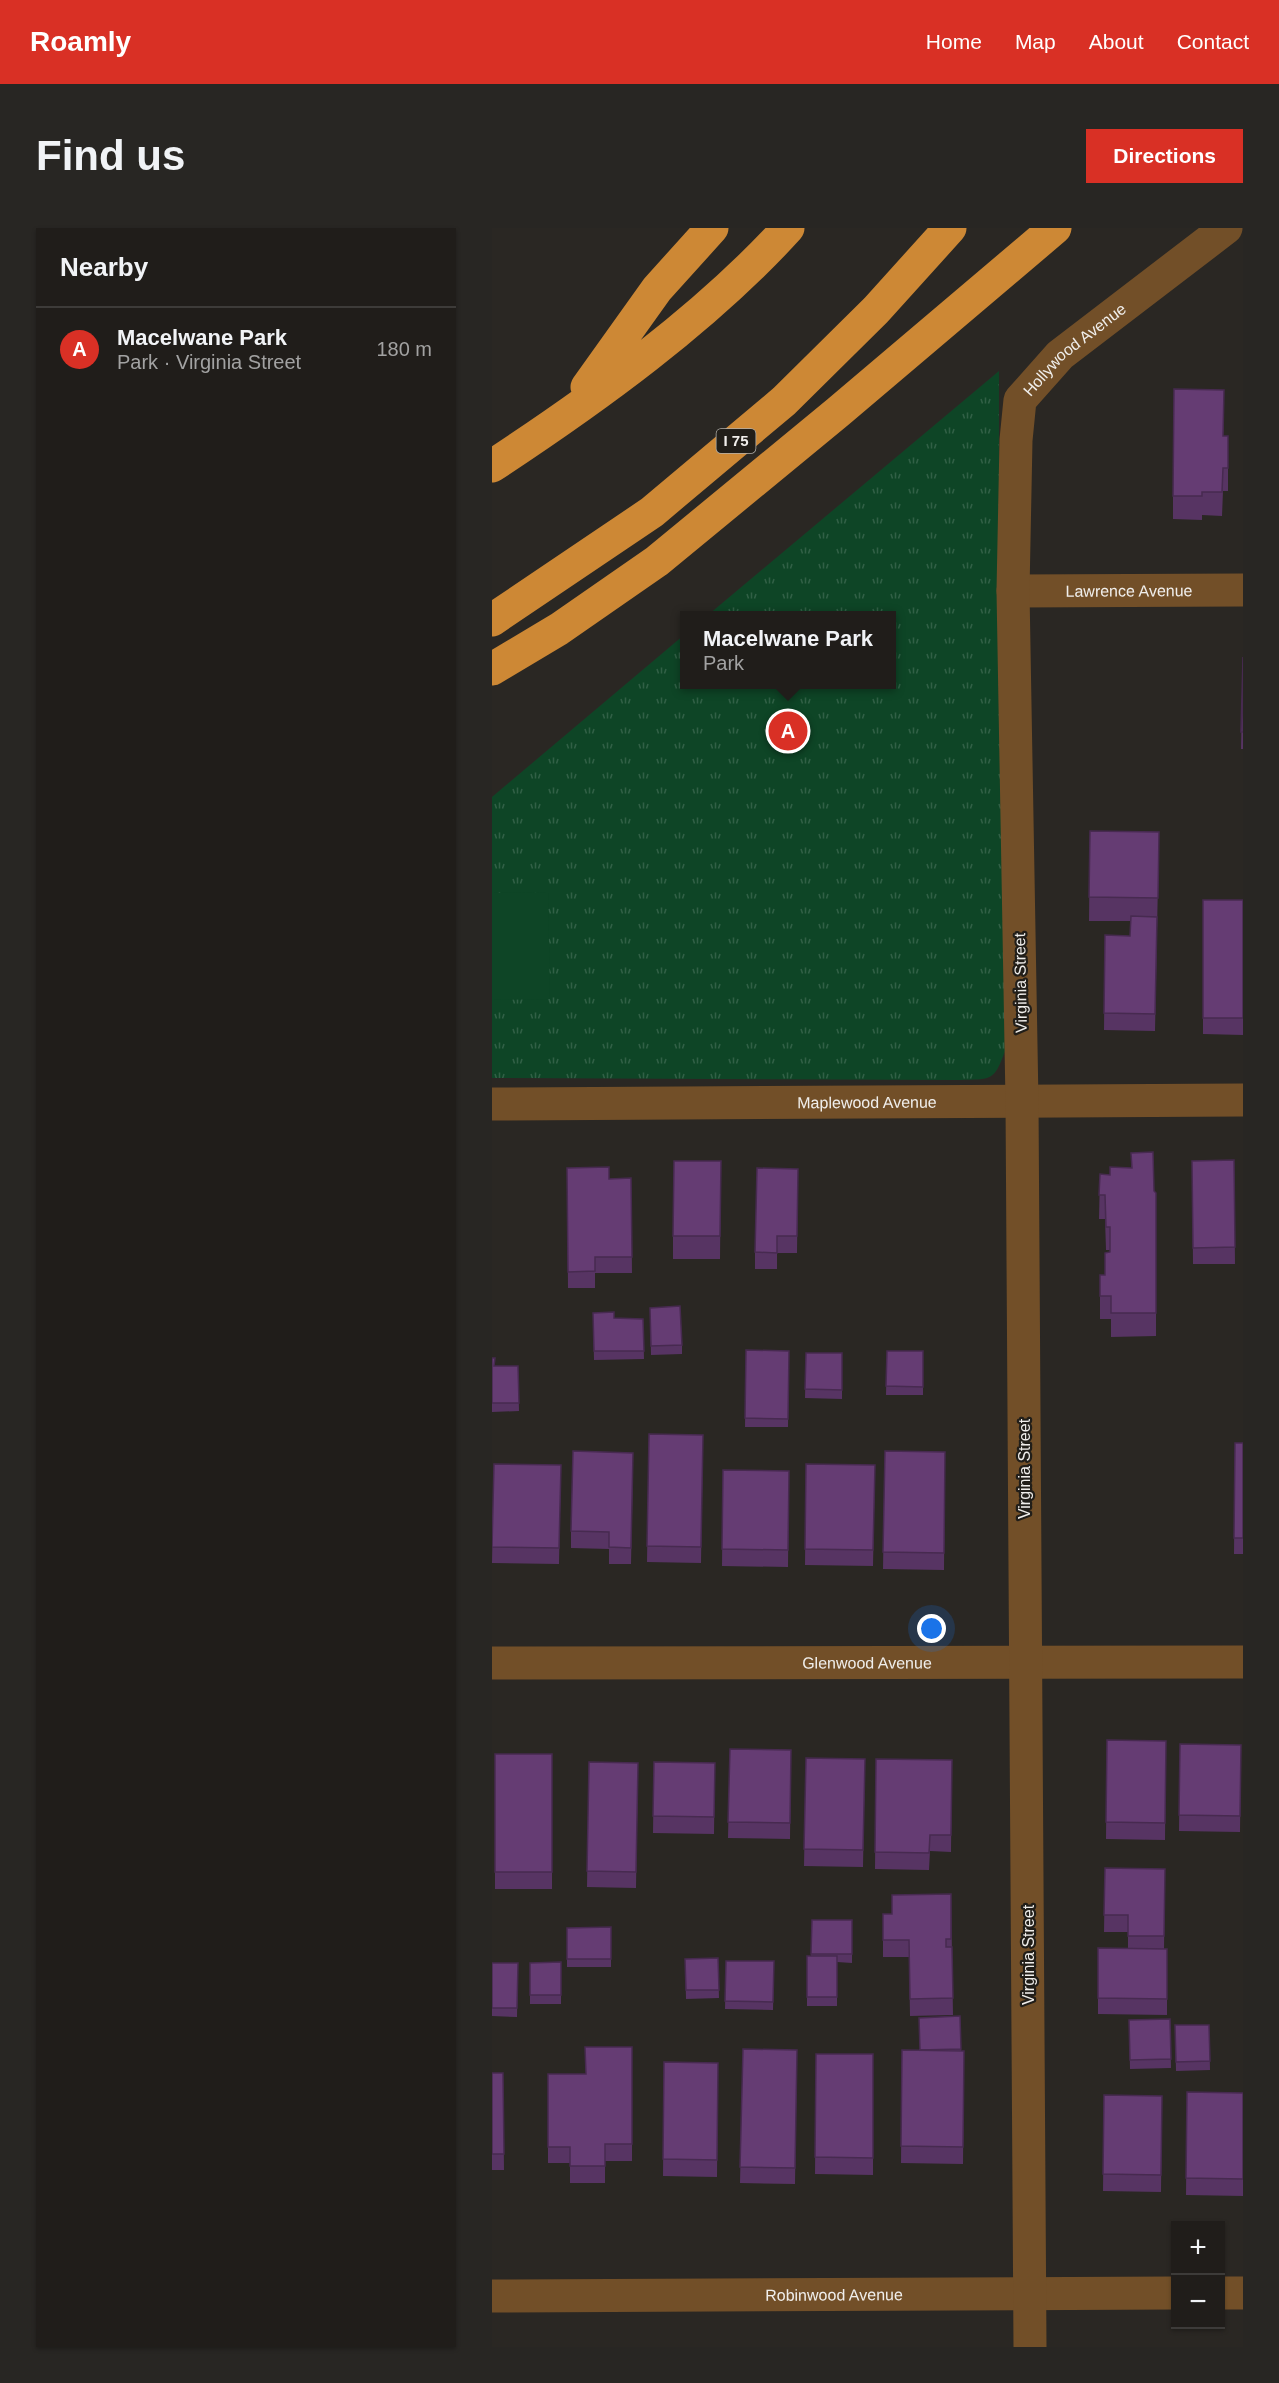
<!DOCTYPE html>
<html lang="en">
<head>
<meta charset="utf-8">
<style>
  :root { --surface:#201d1a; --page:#282623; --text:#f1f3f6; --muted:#a2a2a2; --line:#3d3b39; --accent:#d93025 }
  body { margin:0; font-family:Helvetica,sans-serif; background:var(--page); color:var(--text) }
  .controls { position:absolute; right:18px; bottom:18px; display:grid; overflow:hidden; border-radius:0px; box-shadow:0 2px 4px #0004 }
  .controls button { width:54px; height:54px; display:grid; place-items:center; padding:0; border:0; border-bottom:2px solid var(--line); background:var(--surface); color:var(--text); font:30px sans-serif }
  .you { position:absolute; left:440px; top:1401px; width:21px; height:21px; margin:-15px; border:4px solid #fff; border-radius:50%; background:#1a73e8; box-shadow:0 0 0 9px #1a73e833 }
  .badge { display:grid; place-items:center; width:39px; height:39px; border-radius:50%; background:var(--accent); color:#fff; font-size:20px; font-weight:700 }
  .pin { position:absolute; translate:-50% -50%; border:3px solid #fff; box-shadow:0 2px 6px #0006 }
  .popup { position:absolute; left:188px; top:383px; width:216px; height:78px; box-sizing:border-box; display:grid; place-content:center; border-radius:0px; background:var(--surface); filter:drop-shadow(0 2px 4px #0005); font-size:20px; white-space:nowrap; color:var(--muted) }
  .popup b { font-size:22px; color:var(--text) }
  .popup::after { content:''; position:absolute; left:50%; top:100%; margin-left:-12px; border:12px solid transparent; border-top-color:var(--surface) }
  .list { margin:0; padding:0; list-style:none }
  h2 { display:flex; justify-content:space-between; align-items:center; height:78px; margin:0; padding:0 24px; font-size:26px }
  h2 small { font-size:20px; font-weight:400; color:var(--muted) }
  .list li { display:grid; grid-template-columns:39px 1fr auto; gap:18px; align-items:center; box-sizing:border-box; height:84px; padding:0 24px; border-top:2px solid var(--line) }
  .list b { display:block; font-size:22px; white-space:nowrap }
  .list p { margin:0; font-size:20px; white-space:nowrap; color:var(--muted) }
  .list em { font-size:20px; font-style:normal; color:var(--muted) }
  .map { position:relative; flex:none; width:751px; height:2119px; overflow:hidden; border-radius:0px }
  header { display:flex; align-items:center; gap:36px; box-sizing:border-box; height:84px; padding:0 30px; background:var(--accent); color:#fff }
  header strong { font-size:28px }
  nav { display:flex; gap:33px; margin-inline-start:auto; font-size:21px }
  .intro { display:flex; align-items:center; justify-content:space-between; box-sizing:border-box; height:144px; padding:0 36px }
  h1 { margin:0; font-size:42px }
  .button { padding:15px 27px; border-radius:0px; background:var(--accent); color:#fff; font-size:21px; font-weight:700 }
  main { display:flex; gap:36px; padding:0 36px }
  aside { flex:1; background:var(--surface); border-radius:0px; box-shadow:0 2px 4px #0004 }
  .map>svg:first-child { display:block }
  .grass { fill:url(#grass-tufts) }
  .pitch { fill:#0e4526 }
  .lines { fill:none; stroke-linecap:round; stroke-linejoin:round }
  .minor { stroke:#724f28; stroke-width:33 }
  .motorway { stroke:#cd8835; stroke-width:33 }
  .wall { fill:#573463 }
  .building { fill:#653c73; stroke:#472a50; stroke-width:1.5 }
  .labels { text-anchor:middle; stroke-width:4.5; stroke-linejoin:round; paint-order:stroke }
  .shield { fill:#211e19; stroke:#b2b0ac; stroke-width:1.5 }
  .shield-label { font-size:15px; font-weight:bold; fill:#f0eeeb }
  .street-label { font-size:16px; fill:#f0eeeb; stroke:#211e19 }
</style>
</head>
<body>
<header>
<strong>Roamly</strong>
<nav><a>Home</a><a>Map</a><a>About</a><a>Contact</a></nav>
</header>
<div class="intro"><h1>Find us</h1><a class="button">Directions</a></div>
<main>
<aside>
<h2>Nearby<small></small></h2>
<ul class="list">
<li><span class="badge">A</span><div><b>Macelwane Park</b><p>Park · Virginia Street</p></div><em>180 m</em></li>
</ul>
</aside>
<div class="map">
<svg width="751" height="2119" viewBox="0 0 751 2119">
  <defs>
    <pattern id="grass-tufts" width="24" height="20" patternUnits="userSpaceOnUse" patternTransform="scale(1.5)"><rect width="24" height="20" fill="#0e4526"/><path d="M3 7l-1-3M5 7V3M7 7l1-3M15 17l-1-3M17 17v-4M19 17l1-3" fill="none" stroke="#316046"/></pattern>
  </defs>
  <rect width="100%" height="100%" fill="#2a2723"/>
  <!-- grass -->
  <path class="grass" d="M507,143v179l6,501c-11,31 -14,28 -45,29l-468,-2v-281l192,-162v49h208v-68l-184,-1z"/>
  <!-- pitch -->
  <path class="pitch" d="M56,664l2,107 -58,1v-107z"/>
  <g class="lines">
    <!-- minor -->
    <g class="minor">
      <path id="s1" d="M521,363l230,-1"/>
      <path id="s2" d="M0,876l751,-4"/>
      <path id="s3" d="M0,1435l751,-1"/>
      <path d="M728,2065h23"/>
      <path id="s4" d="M0,2068l684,-3"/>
      <path id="s5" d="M538,2119l-8,-1245 -9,-511 3,-151 4,-40 40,-45 166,-127"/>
    </g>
    <!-- motorway -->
    <path class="motorway" d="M95,159l70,-98 55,-61
      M0,238c102,-67 213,-147 296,-238
      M0,392l160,-108 132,-111 92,-91 74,-82
      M0,441l67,-40 98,-68 181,-149 217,-184"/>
  </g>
  <!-- wall -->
  <path class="wall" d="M732,186l-1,22 5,23v32h-5l-1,25 -20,-1v5l-29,-1v-23z
    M751,429v92h-2z
    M598,603l69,1 -4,199 -51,-1 1,-95 25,1v-15h-41z
    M711,672h40v135l-40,-1z
    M639,925l23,38 2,2v143l-45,1v-18h-11v-44h5l5,-23v-2h-4l-1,-31h-6l1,-45 10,1 21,-7z
    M742,932l1,104h-42l-1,-103z
    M229,933l-1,98h-47v-23z
    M75,940l42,11 22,-1 1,95h-37v15h-27z
    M306,941l-1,84h-20v16h-22v-17z
    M158,1080l32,37v9l-31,1z
    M101,1085l21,5 29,1 1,40 -50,1z
    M254,1122l43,1 -1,76h-43z
    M395,1123h36v44h-37z
    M314,1125h36v46l-37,-1z
    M0,1130l2,8h24l1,45 -27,1z
    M157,1206l54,1 -2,128 -54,-1z
    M743,1215h8v111h-9z
    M393,1223l60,1 -1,118 -61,-1z
    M2,1236l67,1 -2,99 -67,-1z
    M314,1236l69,1 -2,101 -68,-1z
    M141,1241l-2,95h-22v-15l-38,-1v-17z
    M231,1242l66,1 -1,96 -66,-1z
    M615,1512l59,1 -1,99 -59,-1z
    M688,1516l61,1 -1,87 -61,-1z
    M238,1521l61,1 -1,89 -62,-1z
    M3,1526h57v135h-57z
    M314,1530l59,1 -2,108 -59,-1z
    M384,1531l76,1 -1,92 -21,-1 -1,19 -54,-1z
    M97,1534l49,1 -2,125 -49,-1z
    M162,1534l61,1 -1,71 -61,-1z
    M613,1640l60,1 -1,80h3v66l-69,-1v-66l30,1v-17h-24z
    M459,1666l2,121 -43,1 -1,-59h-26v-43h9z
    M320,1692h40v43l-15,-1v44h-30v-50h4z
    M119,1699v40h-44v-39z
    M226,1730l1,40 -33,1 -1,-40z
    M234,1733h48l-1,49 -48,-1z
    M69,1734v42h-31v-41z
    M0,1735h26l-1,54 -25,-1z
    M468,1788l1,35h3l-1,113 -62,-1 1,-113h17z
    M678,1791l1,49 -41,1 -1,-49z
    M683,1797h34l1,45 -34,1z
    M140,1819v114h-27v22h-35v-20h-22v-89h38z
    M251,1821l54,1 -2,134 -55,-1z
    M324,1826h57v121l-58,-1z
    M172,1834l54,1 -1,114 -54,-1z
    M0,1845h11l1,97h-12z
    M695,1864l56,1v103l-57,-1z
    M612,1867l58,1 -1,96 -58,-1z"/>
  <!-- building -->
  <path class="building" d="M682,161l50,1 -1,46h5v32h-5l-1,24h-20v4h-29z
    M751,429v75h-2z
    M598,603l69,1 -1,66 -69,-1z
    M711,672h40v118h-40z
    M639,688l26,1 -2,97 -51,-1 1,-78 25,1z
    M661,924l1,39 2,2v120h-45v-17h-11v-21h5v-22l5,-1v-25h-4l-1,-32h-6l1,-21 10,1v-8l22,1 -1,-15z
    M742,932l1,87 -42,1 -1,-87z
    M182,933h47l-1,75h-47z
    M117,939v12l22,-1 1,79h-37v14l-27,1 -1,-104z
    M265,940l41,1 -1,67h-20v17l-22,-1z
    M188,1078l2,39 -31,1 -1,-38z
    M122,1084v6l29,1 1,32h-50l-1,-38z
    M254,1122l43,1 -1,68 -43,-1z
    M395,1123h36v36l-37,-1z
    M314,1125h36v37l-37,-1z
    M0,1130h3l-1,8h24l1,37h-27z
    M157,1206l54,1 -2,112 -54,-1z
    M743,1215h8v95h-9z
    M81,1223l60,2 -2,95 -22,-1v-15l-38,-1z
    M393,1223l60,1 -1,101 -61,-1z
    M2,1236l67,1 -2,83 -67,-1z
    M314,1236l69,1 -2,85 -68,-1z
    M231,1242l66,1 -1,79 -66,-1z
    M615,1512l59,1 -1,82 -59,-1z
    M688,1516l61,1 -1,71 -61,-1z
    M238,1521l61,1 -1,73 -62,-1z
    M3,1526h57v118h-57z
    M314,1530l59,1 -2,91 -59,-1z
    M384,1531l76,1 -1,75h-21l-1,18 -54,-1z
    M97,1534l49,1 -2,109 -49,-1z
    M162,1534l61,1 -1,54 -61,-1z
    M613,1640l60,1 -1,67h-36v-21h-24z
    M459,1666v45h-5v8h6l1,51 -43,1 -1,-59h-26v-26h9v-19z
    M320,1692h40v34h-41z
    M119,1699v32h-44v-31z
    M606,1720l69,1v50l-69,-1z
    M315,1728h30v41h-30z
    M226,1730l1,32h-33l-1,-31z
    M234,1733h48l-1,41 -48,-1z
    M69,1734v33h-31v-32z
    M0,1735h26l-1,45h-25z
    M468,1788l1,33 -41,1 -1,-32z
    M678,1791l1,40 -41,1 -1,-40z
    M683,1797h34l1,36 -34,1z
    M93,1819h47v97h-27v22h-35v-19h-22v-73h38z
    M251,1821l54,1 -2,118 -55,-1z
    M410,1822l62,1 -1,96 -62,-1z
    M324,1826h57v104l-58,-1z
    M172,1834l54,1 -1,97 -54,-1z
    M0,1845h11l1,81h-12z
    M695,1864l56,1v86l-57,-1z
    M612,1867l58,1 -1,79 -58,-1z"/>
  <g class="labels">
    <!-- shield labels -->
    <rect class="shield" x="224.5" y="201" width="39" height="24" rx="4.5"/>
    <g class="shield-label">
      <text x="244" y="218">I 75</text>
    </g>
    <!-- street labels -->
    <g class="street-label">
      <text dy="6" stroke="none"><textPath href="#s5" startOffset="2022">Hollywood Avenue</textPath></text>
      <text dy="6" stroke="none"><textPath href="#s1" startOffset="116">Lawrence Avenue</textPath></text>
      <text transform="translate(528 755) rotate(-91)" y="6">Virginia Street</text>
      <text dy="6" stroke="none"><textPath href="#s2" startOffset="375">Maplewood Avenue</textPath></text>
      <text transform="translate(532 1241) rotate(-90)" y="6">Virginia Street</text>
      <text dy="6" stroke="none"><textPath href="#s3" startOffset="375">Glenwood Avenue</textPath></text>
      <text transform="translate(536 1727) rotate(-90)" y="6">Virginia Street</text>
      <text dy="6" stroke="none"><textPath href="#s4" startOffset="342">Robinwood Avenue</textPath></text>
    </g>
  </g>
</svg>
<div class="controls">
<button>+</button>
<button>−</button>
</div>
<div class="you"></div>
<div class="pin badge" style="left:296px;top:503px">A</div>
<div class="popup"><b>Macelwane Park</b>Park</div>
</div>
</main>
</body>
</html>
